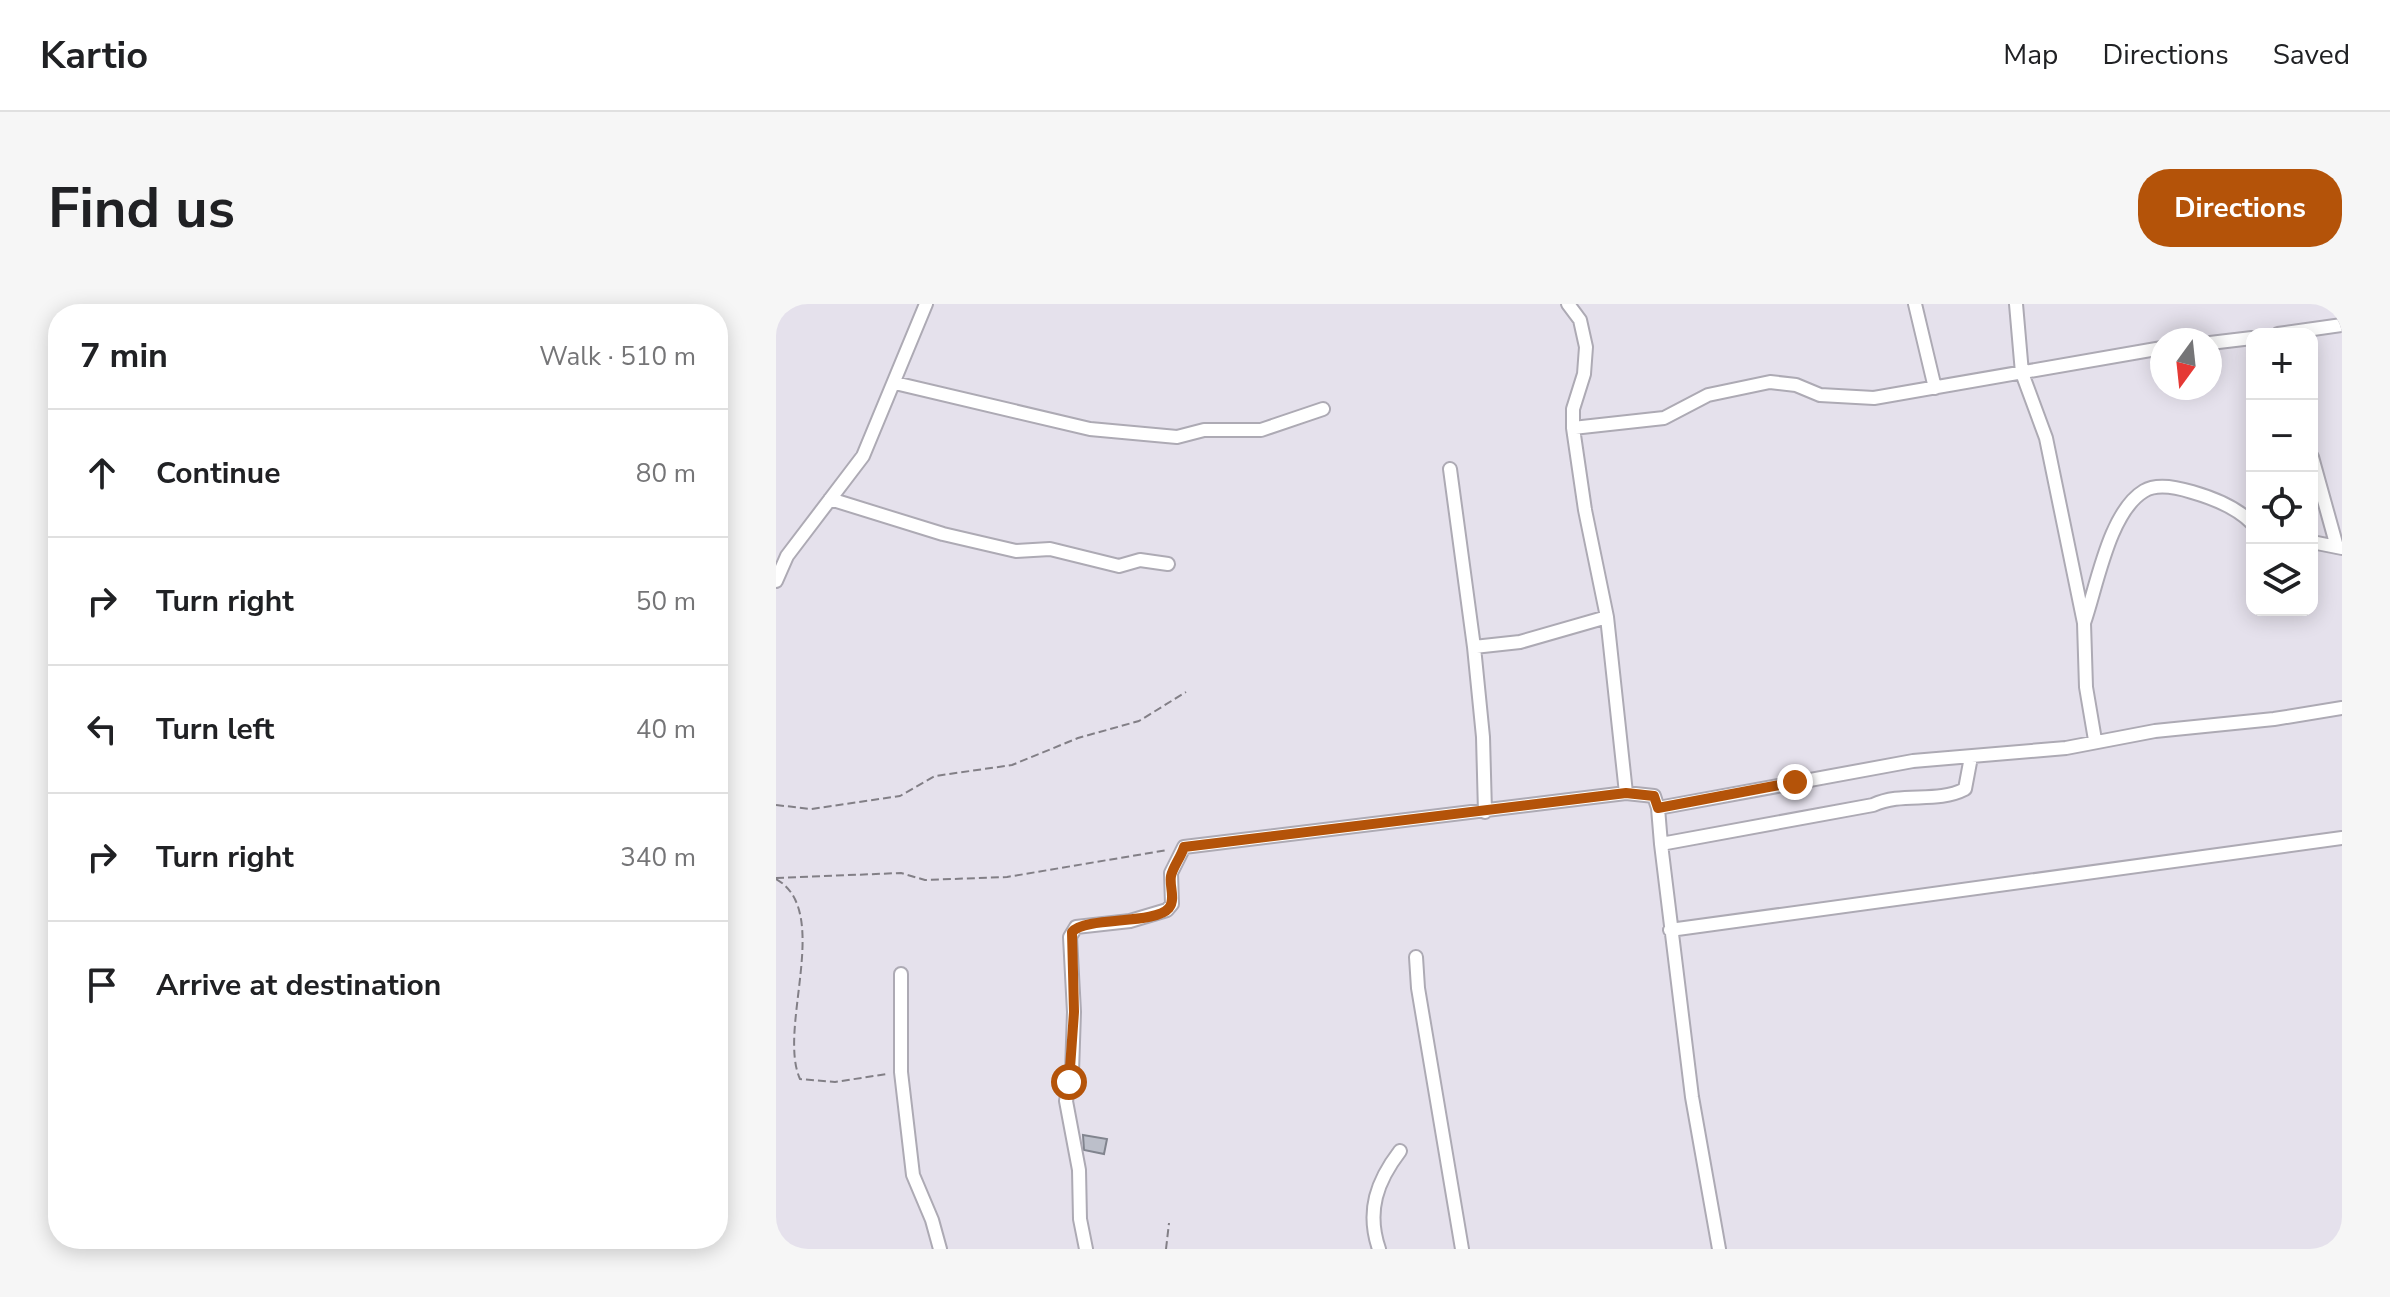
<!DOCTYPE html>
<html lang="en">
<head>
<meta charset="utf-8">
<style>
  :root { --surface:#fff; --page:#f6f6f6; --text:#202124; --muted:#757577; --line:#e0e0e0; --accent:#b45309 }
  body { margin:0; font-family:"Nunito Sans",sans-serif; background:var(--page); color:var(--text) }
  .controls { position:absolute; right:24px; top:24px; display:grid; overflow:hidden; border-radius:16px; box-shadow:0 4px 20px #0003 }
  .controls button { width:72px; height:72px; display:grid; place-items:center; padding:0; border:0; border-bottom:2px solid var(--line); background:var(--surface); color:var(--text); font:40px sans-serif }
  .compass { position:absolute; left:1374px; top:24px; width:72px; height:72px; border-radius:50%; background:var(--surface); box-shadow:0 4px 20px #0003; rotate:195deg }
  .stop { position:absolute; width:24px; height:24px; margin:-18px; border:6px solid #b45309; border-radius:50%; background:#fff }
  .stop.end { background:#b45309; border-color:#fff; box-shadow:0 2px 8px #0008 }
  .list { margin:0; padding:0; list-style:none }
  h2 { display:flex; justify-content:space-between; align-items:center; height:104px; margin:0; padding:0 32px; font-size:34px }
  h2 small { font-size:26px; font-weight:400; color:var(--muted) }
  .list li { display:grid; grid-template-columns:52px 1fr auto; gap:24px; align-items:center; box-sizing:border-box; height:128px; padding:0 32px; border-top:2px solid var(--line) }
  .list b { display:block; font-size:30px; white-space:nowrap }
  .list em { font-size:26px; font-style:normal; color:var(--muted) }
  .icon { flex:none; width:44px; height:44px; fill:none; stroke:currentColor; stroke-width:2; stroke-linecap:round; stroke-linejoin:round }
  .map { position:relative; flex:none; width:1566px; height:945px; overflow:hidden; border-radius:32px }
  header { display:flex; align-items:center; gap:48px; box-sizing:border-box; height:112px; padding:0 40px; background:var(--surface); border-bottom:2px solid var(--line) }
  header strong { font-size:38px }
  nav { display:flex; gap:44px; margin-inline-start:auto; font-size:28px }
  .intro { display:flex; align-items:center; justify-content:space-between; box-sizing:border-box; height:192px; padding:0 48px }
  h1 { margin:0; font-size:56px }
  .button { padding:20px 36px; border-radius:32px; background:var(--accent); color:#fff; font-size:28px; font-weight:700 }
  main { display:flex; gap:48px; padding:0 48px }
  aside { flex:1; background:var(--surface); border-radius:32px; box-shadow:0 4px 20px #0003 }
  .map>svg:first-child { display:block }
  .building { fill:#bcbfca; stroke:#81848e; stroke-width:2 }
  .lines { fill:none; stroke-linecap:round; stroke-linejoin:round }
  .minor-casing { stroke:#adaab4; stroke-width:16 }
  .path { stroke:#827f86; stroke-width:2; stroke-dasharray:8 4; stroke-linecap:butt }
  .minor { stroke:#fff; stroke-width:12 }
  .route { stroke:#b45309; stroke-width:10 }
</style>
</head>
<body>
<header>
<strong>Kartio</strong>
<nav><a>Map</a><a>Directions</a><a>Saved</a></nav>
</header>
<div class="intro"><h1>Find us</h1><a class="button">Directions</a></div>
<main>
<aside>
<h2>7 min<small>Walk · 510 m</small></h2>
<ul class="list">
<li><svg class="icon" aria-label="ahead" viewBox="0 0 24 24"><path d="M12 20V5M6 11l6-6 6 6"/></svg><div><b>Continue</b></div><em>80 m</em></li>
<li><svg class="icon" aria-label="right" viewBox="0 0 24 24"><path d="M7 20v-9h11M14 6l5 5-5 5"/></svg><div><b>Turn right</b></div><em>50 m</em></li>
<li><svg class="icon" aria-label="left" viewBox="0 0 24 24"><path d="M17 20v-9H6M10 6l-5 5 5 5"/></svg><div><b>Turn left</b></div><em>40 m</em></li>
<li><svg class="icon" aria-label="right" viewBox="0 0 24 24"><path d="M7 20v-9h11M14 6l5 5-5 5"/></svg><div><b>Turn right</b></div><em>340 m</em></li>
<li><svg class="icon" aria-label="arrive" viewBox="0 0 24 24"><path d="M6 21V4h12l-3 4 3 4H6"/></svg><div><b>Arrive at destination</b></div></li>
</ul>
</aside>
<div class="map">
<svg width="1566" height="945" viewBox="0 0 1566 945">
  <rect width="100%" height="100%" fill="#e5e1ec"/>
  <!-- building -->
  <path class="building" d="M307,831l24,4 -3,15 -20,-4z"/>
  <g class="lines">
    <defs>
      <path id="minor" d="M1139,0l20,84
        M1240,0l6,69 24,65 38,185 2,64 9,53
        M1502,30l64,-9
        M1434,39l42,-5
        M119,79l195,46 87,8 27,-7h57l62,-21
        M797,124l91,-10 44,-23 62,-13 26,3 24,10 54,3 288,-50
        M1536,153l25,90
        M674,165l24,178 9,90 2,75
        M54,195l113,35 73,17 34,-2 69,17 21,-6 28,4
        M1536,238l30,6
        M0,277l11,-25 76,-100 63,-152
        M831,313l19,176
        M1308,319c13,-37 25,-111 60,-132 13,-8 35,-3 48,1 21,6 45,16 60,31
        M698,343l46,-5 87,-25 -22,-107 -12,-82v-19l11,-35 2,-27 -6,-27 -12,-16
        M885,540l-3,-36 255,-47 153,-13 89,-17 119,-12 68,-11
        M894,626l672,-92
        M640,653l2,31 44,261
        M125,670v98l12,103 19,45 8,29
        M310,945l-6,-30 -1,-49 -13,-69 6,-29 2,-60 -4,-75 6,-10 54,-6 37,-11 5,-6 -1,-31 13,-26 442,-54 28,3 4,12
        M603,945c-13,-38 -2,-68 21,-98
        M943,945l-27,-152 -31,-253 212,-39c30,-14 63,-1 92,-16l6,-32"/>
    </defs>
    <!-- minor casing -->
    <use href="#minor" class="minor-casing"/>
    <!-- path -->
    <path class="path" d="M0,501l35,4 89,-13 35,-20 77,-11 66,-27 61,-17 47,-29
      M0,574l125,-5 24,7 82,-3 160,-27
      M0,575c57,32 1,149 24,200l35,3 52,-8
      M390,945l3,-26"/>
    <!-- minor -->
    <use href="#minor" class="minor"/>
  </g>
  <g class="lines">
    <!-- route -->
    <path class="route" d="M293,778l5,-70 -2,-80c14,-16 83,-7 97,-24 7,-9 0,-22 2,-32 2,-9 10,-19 13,-29l442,-54 28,3 4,12 137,-26"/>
  </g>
</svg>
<div class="controls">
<button>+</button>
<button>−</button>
<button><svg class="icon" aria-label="locate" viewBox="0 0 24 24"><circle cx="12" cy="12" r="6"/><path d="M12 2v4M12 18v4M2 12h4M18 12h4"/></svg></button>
<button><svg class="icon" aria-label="layers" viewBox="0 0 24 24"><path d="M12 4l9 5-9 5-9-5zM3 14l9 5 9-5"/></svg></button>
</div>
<svg class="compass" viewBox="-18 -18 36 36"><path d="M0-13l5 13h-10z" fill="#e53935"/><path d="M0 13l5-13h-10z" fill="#757577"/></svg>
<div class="stop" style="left:293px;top:778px"></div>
<div class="stop end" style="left:1019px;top:478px"></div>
</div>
</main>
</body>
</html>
